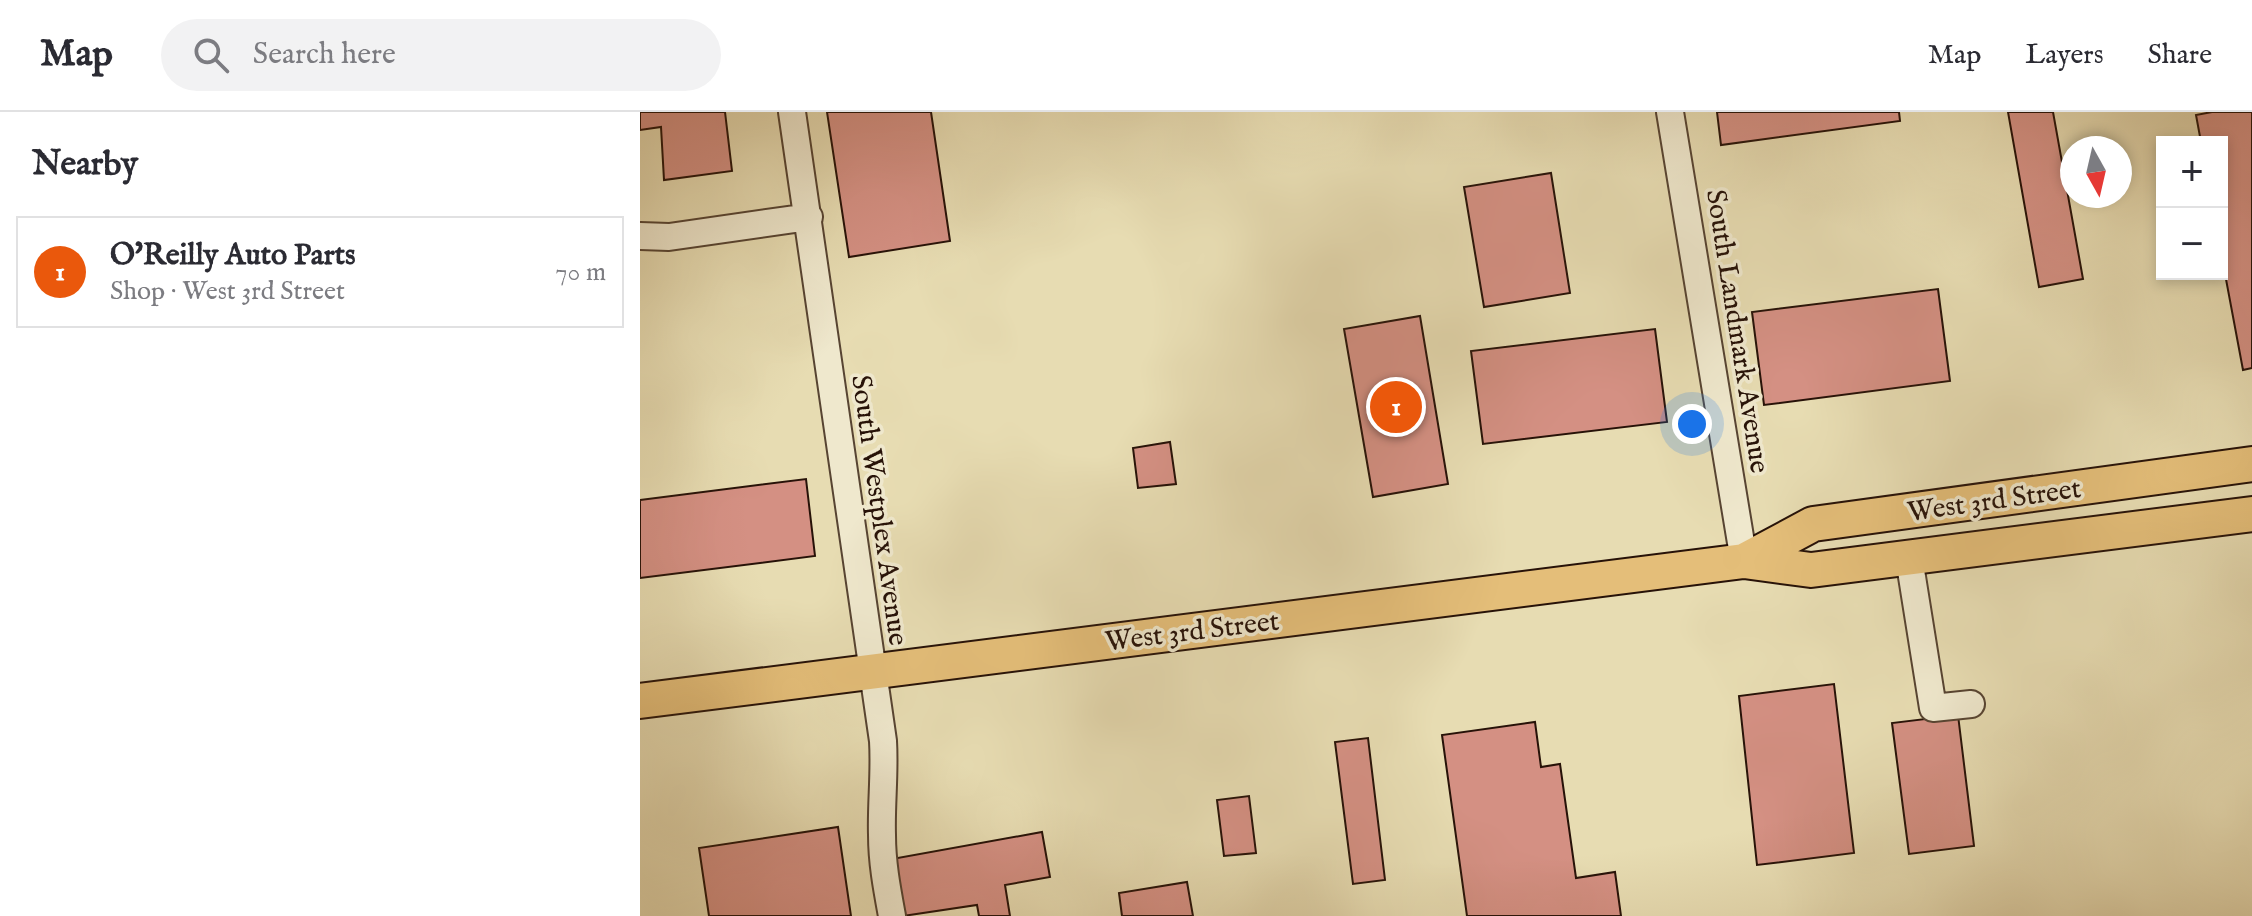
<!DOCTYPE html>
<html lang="en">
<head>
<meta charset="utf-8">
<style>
  :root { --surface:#fff; --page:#f2f2f3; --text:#2b2b33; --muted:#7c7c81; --line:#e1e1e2; --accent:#ea580c }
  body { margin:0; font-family:"IM FELL English",serif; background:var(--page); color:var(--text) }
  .controls { position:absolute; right:24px; top:24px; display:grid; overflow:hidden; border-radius:0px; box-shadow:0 4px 12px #0003 }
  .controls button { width:72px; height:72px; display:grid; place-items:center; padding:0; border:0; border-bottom:2px solid var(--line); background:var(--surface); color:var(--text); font:40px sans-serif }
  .compass { position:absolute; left:1420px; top:24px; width:72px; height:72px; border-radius:50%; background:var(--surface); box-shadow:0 4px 12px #0003; rotate:172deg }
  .you { position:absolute; left:1052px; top:312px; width:28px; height:28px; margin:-20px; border:6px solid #fff; border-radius:50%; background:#1a73e8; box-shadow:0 0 0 12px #1a73e833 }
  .badge { display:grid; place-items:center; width:52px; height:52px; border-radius:50%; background:var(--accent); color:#fff; font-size:26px; font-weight:700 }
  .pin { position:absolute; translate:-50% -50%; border:4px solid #fff; box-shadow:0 2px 8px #0006 }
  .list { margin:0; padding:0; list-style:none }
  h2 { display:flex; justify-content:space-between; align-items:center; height:104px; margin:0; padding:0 32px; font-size:34px }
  h2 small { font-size:26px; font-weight:400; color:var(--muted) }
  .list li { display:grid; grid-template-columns:52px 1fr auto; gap:24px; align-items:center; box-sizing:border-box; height:112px; margin:0 16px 16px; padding:0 16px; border:2px solid var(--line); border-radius:0px }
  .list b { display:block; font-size:30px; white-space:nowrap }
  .list p { margin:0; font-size:26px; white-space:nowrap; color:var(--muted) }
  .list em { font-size:26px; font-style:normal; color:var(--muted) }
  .icon { flex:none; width:44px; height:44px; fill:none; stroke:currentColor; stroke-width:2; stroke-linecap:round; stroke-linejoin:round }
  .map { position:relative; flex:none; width:1612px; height:804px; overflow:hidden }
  header { display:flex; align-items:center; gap:48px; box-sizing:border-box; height:112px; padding:0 40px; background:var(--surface); border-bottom:2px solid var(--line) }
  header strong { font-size:38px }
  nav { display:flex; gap:44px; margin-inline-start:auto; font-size:28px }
  .search { width:560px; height:72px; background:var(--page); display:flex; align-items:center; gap:20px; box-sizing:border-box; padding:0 28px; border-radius:44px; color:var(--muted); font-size:30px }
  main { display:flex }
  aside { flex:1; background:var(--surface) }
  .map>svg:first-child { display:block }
  .building { fill:#d49083; stroke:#271208; stroke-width:2 }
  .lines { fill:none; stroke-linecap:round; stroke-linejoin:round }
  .minor-casing { stroke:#574432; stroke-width:30 }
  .major-casing { stroke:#271208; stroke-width:38 }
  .minor { stroke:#efe8cd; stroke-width:26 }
  .major { stroke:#e4be79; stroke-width:34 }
  .labels { text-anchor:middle; stroke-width:7; stroke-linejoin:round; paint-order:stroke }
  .street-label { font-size:28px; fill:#271208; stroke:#efe8cd }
</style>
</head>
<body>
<header>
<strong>Map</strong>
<div class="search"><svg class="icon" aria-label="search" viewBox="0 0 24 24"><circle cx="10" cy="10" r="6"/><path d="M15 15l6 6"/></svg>Search here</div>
<nav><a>Map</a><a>Layers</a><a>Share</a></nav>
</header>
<main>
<aside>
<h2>Nearby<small></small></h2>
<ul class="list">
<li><span class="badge">1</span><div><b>O'Reilly Auto Parts</b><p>Shop · West 3rd Street</p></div><em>70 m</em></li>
</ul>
</aside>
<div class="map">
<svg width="1612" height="804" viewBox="0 0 1612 804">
  <rect width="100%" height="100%" fill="#e7dcb2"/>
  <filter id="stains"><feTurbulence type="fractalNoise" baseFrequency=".0025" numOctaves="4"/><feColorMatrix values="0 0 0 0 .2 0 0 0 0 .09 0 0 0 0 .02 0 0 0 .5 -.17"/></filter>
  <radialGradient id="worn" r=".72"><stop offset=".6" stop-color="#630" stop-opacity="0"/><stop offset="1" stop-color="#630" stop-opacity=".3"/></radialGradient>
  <!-- building -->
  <path class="building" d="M0,0h85l7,59 -68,9 -3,-53 -21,3z
    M187,0h104l19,129 -101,16z
    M1077,0h182l1,9 -179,24z
    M1368,0h45l30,167 -44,8z
    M1572,0h40v256l-9,2 -21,-112v-116h-21l-5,-27z
    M911,61l19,120 -86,14 -20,-120z
    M1298,177l12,92 -186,24 -12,-93z
    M780,204l28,168 -75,13 -29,-168z
    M1015,217l12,93 -184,22 -12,-93z
    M530,330l6,42 -38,4 -5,-40z
    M166,367l9,77 -175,22v-78z
    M1194,572l20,169 -97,12 -18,-169z
    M1318,603l16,131 -65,8 -17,-131z
    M895,610l6,45 19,-3 16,114 39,-6 6,44h-154l-25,-181z
    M728,626l17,142 -32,4 -18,-142z
    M609,684l7,57 -32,3 -7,-56z
    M198,715l13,89h-142l-10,-68z
    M402,720l8,45 -45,8 5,31h-31l-2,-11 -74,11 -11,-57z
    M547,770l6,34h-71l-3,-23z"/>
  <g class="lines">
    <defs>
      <path id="minor" d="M152,0l91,629c2,32 -2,63 -1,94 0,28 5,54 10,81
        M1030,0l74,449
        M0,124l29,1 140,-20
        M1269,446l24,150 38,-4"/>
      <path id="major" d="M1104,449l69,-37 439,-60
        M0,589l1104,-140 67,9 441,-56"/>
    </defs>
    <!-- minor casing -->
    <use href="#minor" class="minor-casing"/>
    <!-- major casing -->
    <use href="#major" class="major-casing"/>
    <!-- minor -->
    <use href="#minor" class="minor"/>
    <!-- major -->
    <use href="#major" class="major"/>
  </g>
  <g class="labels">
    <!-- street labels -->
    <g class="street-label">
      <text transform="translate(1099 219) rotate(81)" y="10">South Landmark Avenue</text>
      <text transform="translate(1354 387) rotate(-8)" y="10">West 3rd Street</text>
      <text transform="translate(241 398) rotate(82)" y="10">South Westplex Avenue</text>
      <text transform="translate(552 518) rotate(-7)" y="10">West 3rd Street</text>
    </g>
  </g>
  <rect width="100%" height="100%" filter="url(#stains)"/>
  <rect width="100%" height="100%" fill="url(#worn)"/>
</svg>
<div class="controls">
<button>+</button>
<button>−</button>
</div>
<svg class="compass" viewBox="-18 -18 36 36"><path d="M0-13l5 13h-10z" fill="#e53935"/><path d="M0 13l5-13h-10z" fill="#7c7c81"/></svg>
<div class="you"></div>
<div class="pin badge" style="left:756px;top:295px">1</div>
</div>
</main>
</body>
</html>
